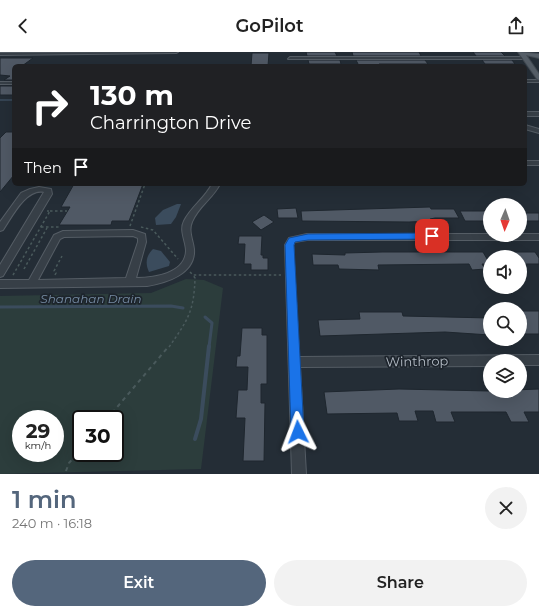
<!DOCTYPE html>
<html lang="en">
<head>
<meta charset="utf-8">
<style>
  :root { --surface:#fff; --page:#f2f2f2; --text:#222; --muted:#767676; --accent:#54667c }
  body { margin:0; font-family:Montserrat,sans-serif; background:var(--page); color:var(--text); height:100vh; display:flex; flex-direction:column; font-size:15px; white-space:nowrap }
  * { box-sizing:border-box; margin:0 }
  p { font-size:13px; color:var(--muted) }
  .icon { flex:none; width:22px; height:22px; fill:none; stroke:currentColor; stroke-width:2; stroke-linecap:round; stroke-linejoin:round }
  .map { position:relative; height:422px; overflow:hidden }
  .drawer { display:flex; flex-direction:column; background:var(--surface); flex:1 }
  .drawer>* { flex:none }
  .hud { position:absolute; left:12px; top:12px; width:515px; height:122px; border-radius:6px; box-shadow:0 4px 16px #0002; background:#202124; color:#fff; overflow:hidden }
  .needle { width:26px; rotate:182deg }
  .tools { position:absolute; left:483px; top:146px; display:grid; gap:8px }
  .tools a { display:grid; place-items:center; width:44px; height:44px; border-radius:50%; background:var(--surface); box-shadow:0 4px 16px #0002; font-size:20px }
  .speed { position:absolute; left:12px; top:358px; display:flex; gap:8px; font-size:20px; font-weight:700; text-align:center }
  .speed>* { display:grid; place-content:center; width:52px; height:52px; border-radius:50%; background:var(--surface); box-shadow:0 4px 16px #0002; line-height:1 }
  .speed small { font-size:10px; font-weight:400 }
  .speed .limit { border:2px solid #111; border-radius:6px; background:#fff; color:#111 }
  .pin { position:absolute; display:grid; place-items:center; width:34px; height:34px; color:#fff; margin:-17px; border-radius:8px; box-shadow:0 2px 6px #0006 }
  .me { position:absolute; width:44px; margin:-22px; rotate:357deg; stroke-linejoin:round; filter:drop-shadow(0 0 3px #0008) }
  .turn { display:flex; align-items:center; gap:14px; height:84px; padding:0 12px; font-size:18px }
  .turn .icon { width:52px; height:52px; stroke-width:2.5 }
  .turn b { display:block; font-size:28px; line-height:34px }
  .then { display:flex; align-items:center; height:38px; padding:0 12px; background:#0003; gap:8px; font-size:15px }
  .round { display:grid; place-items:center; flex:none; width:42px; height:42px; border-radius:21px; background:var(--page) }
  .head { display:flex; align-items:center; justify-content:space-between; height:68px; padding:0 12px }
  h1 { font-size:24px; font-weight:600; line-height:30px; color:var(--accent) }
  .action { display:flex; gap:8px; margin-top:auto; padding:8px 12px }
  .action a { flex:1; height:46px; border-radius:24px; background:var(--accent); color:#fff; font-size:16px; font-weight:600; line-height:46px; text-align:center }
  .action a+a { background:var(--page); color:var(--text) }
  header { display:flex; justify-content:space-between; align-items:center; height:52px; padding:0 12px; background:var(--surface); font-size:18px; font-weight:600 }
  .map>svg:first-child { display:block }
  .green { fill:#2c3d3c; fill-rule:evenodd }
  .water { fill:#3b4c5d }
  .lines { fill:none; stroke-linecap:round; stroke-linejoin:round }
  .stream-far2 { stroke:#3b4c5d; stroke-width:1.5 }
  .stream-far1 { stroke:#3b4c5d; stroke-width:3 }
  .stream { stroke:#3b4c5d; stroke-width:4 }
  .building { fill:#505965; stroke:#1e262e }
  .minor-casing { stroke:#555d65; stroke-width:2 }
  .major-casing { stroke:#404850; stroke-width:2 }
  .path-far1 { stroke:#4a5a5c; stroke-width:1.5; stroke-dasharray:2.5 2.5; stroke-linecap:butt }
  .path { stroke:#4a5a5c; stroke-width:2; stroke-dasharray:4 4; stroke-linecap:butt }
  .minor { fill:#373f47; fill-rule:evenodd }
  .major { fill:#555e67; fill-rule:evenodd }
  .route { fill:#1a73e8; stroke:#114b97 }
  .labels { text-anchor:middle; dominant-baseline:central; stroke-width:3.5; stroke-linejoin:round; paint-order:stroke }
  .water-label { font-size:12px; font-style:italic; fill:#768ca3; stroke:#1d242c }
  .near-street-label { font-size:13px; fill:#b2bac3; stroke:#1d242c }
</style>
</head>
<body>
<header><svg class="icon" aria-label="back" viewBox="0 0 24 24"><path d="M15 5l-7 7 7 7"/></svg>GoPilot<svg class="icon" aria-label="share" viewBox="0 0 24 24"><path d="M12 15V3M7 8l5-5 5 5M5 13v7h14v-7"/></svg></header>
<div class="map">
<svg width="539" height="422" viewBox="0 0 539 422">
  <rect width="100%" height="100%" fill="#242d36"/>
  <!-- green -->
  <path class="green" d="M186,227L204,228L223,236L201,417L0,422V244L151,241ZM21,367H55V401H21ZM81,367H115V401H81Z"/>
  <!-- water -->
  <g class="water">
    <path d="M177,152H181L176,165L171,172L156,173L155,166L163,158Z"/>
    <path d="M153,197L161,199L170,210L169,214L149,220C145,211 146,204 153,197Z"/>
  </g>
  <g class="lines">
    <!-- stream-far2 -->
    <path class="stream-far2" d="M0,48H14"/>
    <!-- stream-far1 -->
    <g class="stream-far1">
      <path d="M0,255L171,254L183,256"/>
      <path d="M205,265L212,271L209,295"/>
    </g>
    <!-- stream -->
    <path class="stream" d="M195,387L201,367L209,294"/>
  </g>
  <!-- building -->
  <g class="building">
    <path d="M306,0H335L337,4H307Z"/>
    <path d="M352,0H419L421,4H353Z"/>
    <path d="M473,0H501L505,4H476Z"/>
    <path d="M252,1H269L268,14H251Z"/>
    <path d="M0,6H33L22,14H14V28H4L10,24L0,23Z"/>
    <path d="M308,8H340L341,12H309Z"/>
    <path d="M356,8H425L428,12H379L380,14H359Z"/>
    <path d="M482,8H512L515,12H485Z"/>
    <rect x="0" y="34" width="14" height="9"/>
    <path d="M6,80H14V123L0,140V86Z"/>
    <path d="M74,132H143L129,169H112L111,173H59L70,155H61Z"/>
    <path d="M520,154L525,161H539V169H520Z"/>
    <path d="M430,155L431,157H454L459,166H435L430,167L431,169L409,170L302,169L301,159Z"/>
    <path d="M296,156L298,166H278L277,157Z"/>
    <path d="M460,159H490V169H465Z"/>
    <path d="M264,163L274,170L261,178L252,170Z"/>
    <path d="M239,184H262L261,203H263V206H268V218H251V212H244L245,192H238Z"/>
    <path d="M382,200H483L490,212H482L485,217L472,218L469,212L378,213L379,218L339,217L338,213H313L312,202L345,203V201Z"/>
    <path d="M514,200H535L539,206V212H522L520,205H517Z"/>
    <rect x="520" y="259" width="19" height="23"/>
    <path d="M359,260H402L403,264L490,266V283L445,280L320,284L318,268L360,267Z"/>
    <path d="M242,276H262V283H267V332H261V351H265L264,409H243L245,366H236L238,338H247L248,315H236L237,304H240Z"/>
    <path d="M399,337L489,339L539,337V360H524L529,370H511L506,360H451L455,370H436L433,359H415L418,369H399L397,361L327,362L324,340Z"/>
  </g>
  <g class="lines">
    <!-- minor casing -->
    <g class="minor-casing">
      <g id="minor">
        <path d="M178,0L176,1L0,3V1Z"/>
        <path d="M290,5H524L526,6L524,7H288Z"/>
        <rect x="525" y="28" width="14" height="2"/>
        <rect x="0" y="30" width="14" height="2"/>
        <rect x="525" y="60" width="14" height="4"/>
        <path d="M525,73L539,77V81L525,77Z"/>
        <rect x="525" y="109" width="14" height="4"/>
        <path d="M212,132H220C213,146 198,155 192,170C188,179 193,188 194,197C196,222 166,231 147,234L0,236V228H29L54,183L63,179L133,178L145,182L146,190L136,226C153,226 185,222 186,199C186,189 179,179 184,169C191,155 205,146 212,132ZM133,184L138,186V190L126,226L38,228L60,187L64,185Z"/>
        <path d="M39,135L51,137L52,142L3,224L0,225V213L44,140C26,136 12,165 3,178L0,179V170L21,141L30,137Z"/>
        <path d="M307,182H539V188H307L295,190L293,193L299,305L539,303V313H520V309H490V314L300,315L306,422H292L285,193L289,186Z"/>
      </g>
    </g>
    <!-- major casing -->
    <g class="major-casing">
      <path id="major" d="M518,0L539,2V6L526,3L539,22V28L537,27Z"/>
    </g>
    <!-- path-far1 -->
    <g class="path-far1">
      <path d="M50,159H67"/>
      <path d="M130,174L145,132"/>
      <path d="M41,175H59"/>
      <path d="M141,175L153,178L178,207"/>
      <path d="M24,217L47,176"/>
      <path d="M190,220L193,223H281"/>
      <path d="M13,223L50,159H47"/>
      <path d="M55,223L56,221L54,219L62,204"/>
      <path d="M169,295C188,268 194,259 195,226L193,223"/>
    </g>
    <!-- path -->
    <g class="path">
      <path d="M107,367L169,294"/>
      <path d="M66,419L69,411L81,397"/>
    </g>
    <!-- minor -->
    <use href="#minor" class="minor"/>
    <!-- major -->
    <use href="#major" class="major"/>
  </g>
  <!-- route -->
  <path class="route" d="M432,181L436,184L432,187L308,188L295,190L294,193L304,380L302,384L298,386L293,384L291,380L285,193L289,186L308,182Z"/>
  <g class="labels">
    <!-- water labels -->
    <g class="water-label">
      <text x="91" y="246">Shanahan Drain</text>
    </g>
    <!-- near-street labels -->
    <g class="near-street-label">
      <text transform="translate(417 309) rotate(-1)">Winthrop</text>
    </g>
  </g>
</svg>
<div class="tools">
<a><svg class="needle" viewBox="-14 -14 28 28"><path d="M0-13l5 13h-10z" fill="#e53935"/><path d="M0 13l5-13h-10z" fill="#767676"/></svg></a>
<a><svg class="icon" aria-label="sound" viewBox="0 0 24 24"><path d="M4 9h4l5-4v14l-5-4H4zM17 9q2 3 0 6"/></svg></a>
<a><svg class="icon" aria-label="search" viewBox="0 0 24 24"><circle cx="10" cy="10" r="6"/><path d="M15 15l6 6"/></svg></a>
<a><svg class="icon" aria-label="layers" viewBox="0 0 24 24"><path d="M12 4l9 5-9 5-9-5zM3 14l9 5 9-5"/></svg></a>
</div>
<div class="speed"><div>29<small>km/h</small></div><div class="limit">30</div></div>
<div class="pin" style="left:432px;top:184px;background:#d93025"><svg class="icon" aria-label="arrive" viewBox="0 0 24 24"><path d="M6 21V4h12l-3 4 3 4H6"/></svg></div>
<svg class="me" style="left:298px;top:380px" viewBox="-20 -20 40 40"><path d="M0-17L14 15 0 8-14 15z" fill="#1a73e8" stroke="#fff" stroke-width="4"/></svg>
<div class="hud">
<div class="turn"><svg class="icon" aria-label="right" viewBox="0 0 24 24"><path d="M7 20v-9h11M14 6l5 5-5 5"/></svg><div><b>130 m</b>Charrington Drive</div></div>
<div class="then">Then<svg class="icon" aria-label="arrive" viewBox="0 0 24 24"><path d="M6 21V4h12l-3 4 3 4H6"/></svg></div>
</div>
</div>
<section class="drawer">
<div class="head"><div><h1>1 min</h1><p>240 m · 16:18</p></div><a class="round"><svg class="icon" aria-label="close" viewBox="0 0 24 24"><path d="M6 6l12 12M18 6L6 18"/></svg></a></div>
<div class="action"><a>Exit</a><a>Share</a></div>
</section>
</body>
</html>
